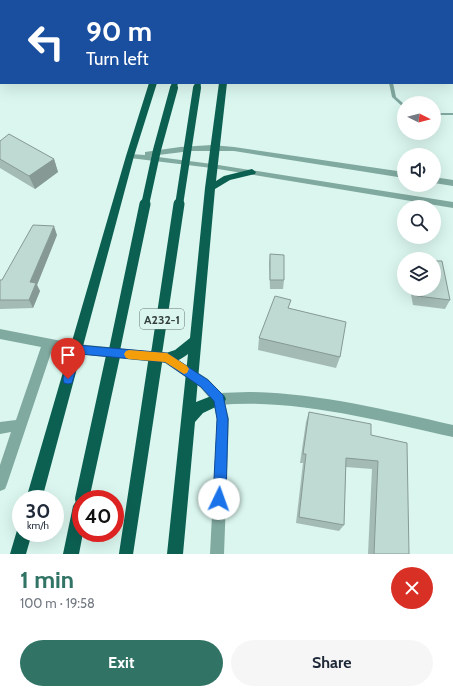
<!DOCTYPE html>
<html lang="en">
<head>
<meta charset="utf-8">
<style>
  :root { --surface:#fff; --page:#f6f6f7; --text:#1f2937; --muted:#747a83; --accent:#317466 }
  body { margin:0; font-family:Cabin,sans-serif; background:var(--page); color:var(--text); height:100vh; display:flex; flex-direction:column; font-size:15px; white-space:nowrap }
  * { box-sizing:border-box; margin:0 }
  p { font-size:13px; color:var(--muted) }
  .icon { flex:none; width:22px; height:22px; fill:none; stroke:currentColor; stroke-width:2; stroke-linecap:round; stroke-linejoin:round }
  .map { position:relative; height:554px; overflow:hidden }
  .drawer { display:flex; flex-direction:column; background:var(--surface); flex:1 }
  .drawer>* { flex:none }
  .hud { position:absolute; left:0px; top:0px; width:453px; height:84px; box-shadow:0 4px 16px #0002; background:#1a4fa0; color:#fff; overflow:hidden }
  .needle { width:26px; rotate:96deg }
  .fabs { position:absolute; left:397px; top:96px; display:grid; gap:8px }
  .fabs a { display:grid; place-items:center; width:44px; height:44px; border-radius:50%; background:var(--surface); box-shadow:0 4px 16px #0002; font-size:20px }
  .speed { position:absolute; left:12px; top:490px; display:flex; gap:8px; font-size:20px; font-weight:700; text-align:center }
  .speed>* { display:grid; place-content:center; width:52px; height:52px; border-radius:50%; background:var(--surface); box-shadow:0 4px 16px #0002; line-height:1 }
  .speed small { font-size:10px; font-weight:400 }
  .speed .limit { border:6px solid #d22; background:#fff; color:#111 }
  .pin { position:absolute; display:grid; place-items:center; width:34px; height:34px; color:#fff; margin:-41px -17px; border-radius:50% 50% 50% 0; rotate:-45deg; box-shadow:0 0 4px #0007 }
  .pin .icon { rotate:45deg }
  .me { position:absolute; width:44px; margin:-22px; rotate:3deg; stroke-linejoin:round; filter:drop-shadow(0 0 3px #0008) }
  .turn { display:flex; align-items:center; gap:14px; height:84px; padding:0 20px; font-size:18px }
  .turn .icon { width:52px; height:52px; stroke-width:2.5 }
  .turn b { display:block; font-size:28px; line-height:34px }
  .round { display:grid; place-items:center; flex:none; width:42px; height:42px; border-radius:21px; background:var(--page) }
  .overview { display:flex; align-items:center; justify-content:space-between; height:68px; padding:0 20px }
  h1 { font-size:24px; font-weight:700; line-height:30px; color:var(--accent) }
  .cta { display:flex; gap:8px; margin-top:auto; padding:8px 20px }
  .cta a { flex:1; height:46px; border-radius:24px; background:var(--accent); color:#fff; font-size:16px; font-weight:700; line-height:46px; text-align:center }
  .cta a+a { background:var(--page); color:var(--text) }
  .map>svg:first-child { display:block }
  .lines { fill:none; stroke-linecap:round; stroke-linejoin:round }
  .service { fill:#80a99f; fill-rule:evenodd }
  .minor { fill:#80a99f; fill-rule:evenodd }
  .tertiary { fill:#80a99f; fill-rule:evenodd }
  .trunk { fill:#0c6052; fill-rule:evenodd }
  .trunk-bridge-far3 { stroke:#0c6052; stroke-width:6 }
  .trunk-bridge-far2 { stroke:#0c6052; stroke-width:8 }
  .trunk-bridge-far1 { stroke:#0c6052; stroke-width:11 }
  .trunk-bridge { stroke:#0c6052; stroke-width:14 }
  .wall { fill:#a4bbb5 }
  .shaded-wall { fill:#869994 }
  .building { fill:#bfdad3; stroke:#869994 }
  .route { fill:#1a73e8; stroke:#114b97 }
  .slow { fill:#f59e0b }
  .labels { text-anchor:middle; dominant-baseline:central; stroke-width:3; stroke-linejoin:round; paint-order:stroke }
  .shield { fill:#daf6ee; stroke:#657571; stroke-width:1 }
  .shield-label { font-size:12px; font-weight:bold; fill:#333e3b }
</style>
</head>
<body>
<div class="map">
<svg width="453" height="554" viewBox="0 0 453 554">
  <rect width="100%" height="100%" fill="#daf6ee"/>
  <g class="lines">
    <!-- service -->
    <g class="service">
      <rect x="452" y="39" width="1" height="2"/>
      <path d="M389,83H393L396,97L404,104V108L392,97Z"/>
      <rect x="434" y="113" width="19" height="2"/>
    </g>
    <!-- minor -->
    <g class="minor">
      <rect x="0" y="14" width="1" height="4"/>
      <path d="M212,145L234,147L404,172V178L234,151H191L150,156L212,164L453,202V208L212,168L130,158L126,156L130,154L145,155V152L180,147Z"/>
      <path d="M434,177L453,180V186L434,183Z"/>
      <path d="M48,339L52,341L54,344L7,484L5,489L0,491V465L11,432L0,434V422L16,420L42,344L44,341Z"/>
      <path d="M249,392C317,393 386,410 453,425V437C380,421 294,398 219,405L215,403L213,399L215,395L219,393Z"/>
    </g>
    <!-- tertiary -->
    <path class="tertiary" d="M0,329L77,344L167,353L208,379L223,395L229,419L224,554H210L217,419L213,402L200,387L165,363L77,354L0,339Z"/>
    <!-- trunk -->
    <g class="trunk">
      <rect x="168" y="0" width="6" height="1"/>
      <rect x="186" y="0" width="6" height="1"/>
      <rect x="205" y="0" width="6" height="1"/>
      <rect x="223" y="0" width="6" height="1"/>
      <path d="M149,83H157L134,156L42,499H26L126,156Z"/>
      <path d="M219,83H227L216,181L224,176L252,169L256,172L255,174L230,180L215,189L196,402L219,393L224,395L226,399L224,403L203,413L195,422L183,554H167L188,354C182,359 171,365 163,362L161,358L163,354L175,350L190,338L205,188Z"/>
      <path d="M81,498L83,499H81V533H83L79,554H63L73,506L76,501Z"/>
      <path d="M21,526V533H32L26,554H10L18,527Z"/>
    </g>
    <!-- trunk-bridge-far3 -->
    <g class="trunk-bridge-far3">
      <path d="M173,89L175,83"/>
      <path d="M197,89L198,83"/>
    </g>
    <!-- trunk-bridge-far2 -->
    <g class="trunk-bridge-far2">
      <path d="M145,205L157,150L174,88"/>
      <path d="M179,205L197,88"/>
    </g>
    <!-- trunk-bridge-far1 -->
    <g class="trunk-bridge-far1">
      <path d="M113,357L145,204"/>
      <path d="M156,357L179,204"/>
    </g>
    <!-- trunk-bridge -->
    <g class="trunk-bridge">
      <path d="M82,499L113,356"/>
      <path d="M126,554L156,356"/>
    </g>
  </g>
  <!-- wall -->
  <g class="wall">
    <path d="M0,141L54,159L58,172L35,189L0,168Z"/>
    <path d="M57,235L37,285L40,291L33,308L0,309V280H2Z"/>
    <path d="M270,254L284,280L283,289H270L269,263Z"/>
    <path d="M410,289H434L450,300L445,309L413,305Z"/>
    <path d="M290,308L340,357L336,368L258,350L259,338Z"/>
    <path d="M309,412L371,435L409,554H368L372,469L346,467L344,525L339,531L296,523L303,463H300L306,422Z"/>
  </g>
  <!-- shaded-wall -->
  <g class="shaded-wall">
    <path d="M54,159L58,172L35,189L29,176Z"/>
    <path d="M54,226L57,235L37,285L40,291L33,308L29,300L30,282Z"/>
  </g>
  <!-- building -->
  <g class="building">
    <path d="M9,134L54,159L29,176L0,159V141Z"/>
    <path d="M33,225L54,226L30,282L36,283L29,300H0V280H2Z"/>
    <path d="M270,254L284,255V280H270Z"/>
    <path d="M434,261H442L450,300L417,296L416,289H434Z"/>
    <path d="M275,296L291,300L288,308L346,322L340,357L259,338Z"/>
    <path d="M309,412L371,424V435L407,443L409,554H374L378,461L346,458L344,525L299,517L306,454H303Z"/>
  </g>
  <!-- route -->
  <path class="route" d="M77,345L167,353L208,380L223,395L228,419L226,499L224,503L219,505L215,503L213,499L217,419L214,401L201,387L165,362L80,354L72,383L68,384L64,383L63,379L71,349L73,346Z"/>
  <!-- slow -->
  <path class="slow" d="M129,350L167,353L187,366L189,369L187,373L184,374L165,362L129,359L126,358L124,354L126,351Z"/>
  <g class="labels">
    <!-- shield labels -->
    <rect class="shield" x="140" y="309" width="44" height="20" rx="3"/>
    <g class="shield-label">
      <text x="162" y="319">A232-1</text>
    </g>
  </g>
</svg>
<div class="fabs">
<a><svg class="needle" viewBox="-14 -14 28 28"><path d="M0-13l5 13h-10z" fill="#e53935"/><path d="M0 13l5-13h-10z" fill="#747a83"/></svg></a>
<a><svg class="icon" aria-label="sound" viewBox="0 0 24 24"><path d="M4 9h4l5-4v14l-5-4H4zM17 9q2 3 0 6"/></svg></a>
<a><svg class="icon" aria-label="search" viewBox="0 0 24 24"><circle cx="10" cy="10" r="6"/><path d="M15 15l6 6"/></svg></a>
<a><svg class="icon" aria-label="layers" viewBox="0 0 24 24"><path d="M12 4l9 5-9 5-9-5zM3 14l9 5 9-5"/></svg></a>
</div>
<div class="speed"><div>30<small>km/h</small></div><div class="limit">40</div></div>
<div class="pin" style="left:68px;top:379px;background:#d93025"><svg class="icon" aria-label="arrive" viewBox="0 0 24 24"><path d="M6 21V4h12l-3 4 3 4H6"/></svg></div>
<svg class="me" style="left:219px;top:499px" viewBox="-20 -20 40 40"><circle r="19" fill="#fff"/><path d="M0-13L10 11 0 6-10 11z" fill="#1a73e8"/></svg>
<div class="hud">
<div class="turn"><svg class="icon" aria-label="left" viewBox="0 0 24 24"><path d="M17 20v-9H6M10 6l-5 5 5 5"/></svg><div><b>90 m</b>Turn left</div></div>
</div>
</div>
<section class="drawer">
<div class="overview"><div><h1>1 min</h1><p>100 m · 19:58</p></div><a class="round" style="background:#d93025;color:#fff"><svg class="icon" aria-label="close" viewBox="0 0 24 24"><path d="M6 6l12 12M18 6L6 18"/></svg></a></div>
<div class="cta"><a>Exit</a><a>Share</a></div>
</section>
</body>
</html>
